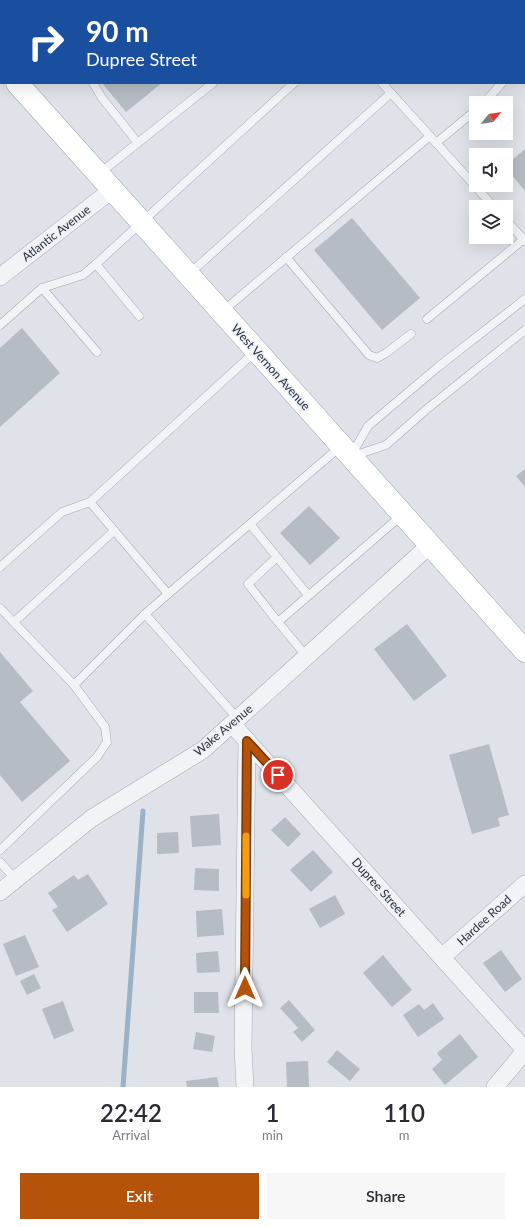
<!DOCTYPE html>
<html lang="en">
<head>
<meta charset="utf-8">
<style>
  :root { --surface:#fff; --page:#f7f7f7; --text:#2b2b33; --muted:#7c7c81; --accent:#b45309 }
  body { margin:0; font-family:Lato,sans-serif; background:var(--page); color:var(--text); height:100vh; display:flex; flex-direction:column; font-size:15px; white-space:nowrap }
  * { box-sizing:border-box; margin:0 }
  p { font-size:13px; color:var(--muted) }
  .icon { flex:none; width:22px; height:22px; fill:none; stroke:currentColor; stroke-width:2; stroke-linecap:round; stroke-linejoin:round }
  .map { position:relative; height:1087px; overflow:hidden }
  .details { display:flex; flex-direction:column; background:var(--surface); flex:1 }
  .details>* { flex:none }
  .hud { position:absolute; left:0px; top:0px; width:525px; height:84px; box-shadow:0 4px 16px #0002; background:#1a4fa0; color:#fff; overflow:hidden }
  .needle { width:26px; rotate:60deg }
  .controls { position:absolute; left:469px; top:96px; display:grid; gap:8px }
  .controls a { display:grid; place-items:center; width:44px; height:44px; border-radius:0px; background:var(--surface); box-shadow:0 4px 16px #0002; font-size:20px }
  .pin { position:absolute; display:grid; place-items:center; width:34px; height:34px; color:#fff; margin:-17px; border:2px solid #fff; border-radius:50%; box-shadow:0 1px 4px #0007 }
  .me { position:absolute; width:44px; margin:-22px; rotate:0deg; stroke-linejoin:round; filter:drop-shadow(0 0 3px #0008) }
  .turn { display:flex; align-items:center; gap:14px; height:84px; padding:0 20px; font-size:18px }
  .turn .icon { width:52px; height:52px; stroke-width:2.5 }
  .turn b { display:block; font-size:28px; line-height:34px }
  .eta { display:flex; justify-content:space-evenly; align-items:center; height:68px; text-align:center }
  .eta b { font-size:24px; font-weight:600; line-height:28px }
  .action { display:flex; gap:8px; margin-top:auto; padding:8px 20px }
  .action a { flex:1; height:46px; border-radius:0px; background:var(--accent); color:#fff; font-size:16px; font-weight:600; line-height:46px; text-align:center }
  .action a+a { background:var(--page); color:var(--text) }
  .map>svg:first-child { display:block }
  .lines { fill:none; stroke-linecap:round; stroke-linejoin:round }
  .stream { stroke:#9ab1c7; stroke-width:5 }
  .building { fill:#b6bcc4 }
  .lane-casing { stroke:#a4a9b2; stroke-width:9 }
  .street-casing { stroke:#a4a9b2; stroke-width:18 }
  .primary-casing { stroke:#9ea7b3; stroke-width:23 }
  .lane { stroke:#f1f3f6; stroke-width:8 }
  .street { stroke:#f1f3f6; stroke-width:17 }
  .primary { stroke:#fff; stroke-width:22 }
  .route-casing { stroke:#753606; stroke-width:10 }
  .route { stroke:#b45309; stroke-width:7 }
  .slow { stroke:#f59e0b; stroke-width:7 }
  .labels { text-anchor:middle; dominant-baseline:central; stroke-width:3; stroke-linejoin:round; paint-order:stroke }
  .street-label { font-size:12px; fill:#28313e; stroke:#eef1f5 }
</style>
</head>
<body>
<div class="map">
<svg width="525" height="1087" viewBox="0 0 525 1087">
  <rect width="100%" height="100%" fill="#dfe2e8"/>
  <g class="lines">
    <!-- stream -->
    <path class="stream" d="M123,1087L143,811"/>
  </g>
  <!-- building -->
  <g class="building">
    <path d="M102,83H162L126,112Z"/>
    <path d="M525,149V191L506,168V165Z"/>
    <path d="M352,218L420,298L382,330L314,250Z"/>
    <path d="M22,328L60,373L0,427V348Z"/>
    <path d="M525,469V487L516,476Z"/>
    <path d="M309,506L340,538L310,565L280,533Z"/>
    <path d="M407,624L447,676L414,701L374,649Z"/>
    <path d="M0,652L33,691L20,702L70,761L22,802L0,775Z"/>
    <path d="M489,744L509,815L498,818L500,826L472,834L449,755Z"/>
    <path d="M219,814L221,845L192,847L190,816Z"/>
    <path d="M285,817L301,834L288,847L271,830Z"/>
    <path d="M178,832L179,853L157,854V833Z"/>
    <path d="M313,850L333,872L311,892L290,870Z"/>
    <path d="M195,868L219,869V891L194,890Z"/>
    <path d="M88,874L108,904L67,932L52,910L58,907L48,893L74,875L78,880Z"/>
    <path d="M335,895L345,914L320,928L309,909Z"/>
    <path d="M222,909L224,935L197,937L196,911Z"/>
    <path d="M25,935L39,967L16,976L3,944Z"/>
    <path d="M501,950L522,979L505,992L483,963Z"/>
    <path d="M218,951L220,972L197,973L196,953Z"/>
    <path d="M383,955L412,990L392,1007L363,973Z"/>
    <path d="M34,974L41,988L27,995L20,981Z"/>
    <path d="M194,992H218L219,1013H194Z"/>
    <path d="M289,1000L315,1030L302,1042L293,1032L298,1028L280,1008Z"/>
    <path d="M63,1001L74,1031L54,1039L42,1009Z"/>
    <path d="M433,1003L444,1019L418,1037L403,1015L419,1004L424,1010Z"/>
    <path d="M196,1032L215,1036L212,1052L193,1049Z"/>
    <path d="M460,1034L478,1057L445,1085L432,1069L442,1060L437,1053Z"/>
    <path d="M337,1050L360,1069L350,1081L327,1062Z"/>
    <path d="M308,1061L309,1087H287L286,1062Z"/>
    <path d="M217,1077L219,1087H187L186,1081Z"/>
  </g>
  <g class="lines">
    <!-- lane casing -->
    <g class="lane-casing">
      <g id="lane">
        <path d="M306,0L307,1"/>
        <path d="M94,1L95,0"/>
        <path d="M524,17L525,10"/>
        <path d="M93,83L102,98L138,143"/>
        <path d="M382,83L494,207"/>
        <path d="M484,103L502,83"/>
        <path d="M436,143L476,110"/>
        <path d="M100,173L213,83"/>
        <path d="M506,220L525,241"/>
        <path d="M286,257L369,355L377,358L386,353L411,334"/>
        <path d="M96,264L139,316"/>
        <path d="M189,274L391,93"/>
        <path d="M42,288L97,352"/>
        <path d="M223,311L430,136"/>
        <path d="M427,319L524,239"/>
        <path d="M0,325L42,288L83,275L96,264L294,83"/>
        <path d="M256,351L90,502L168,594L341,446"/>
        <path d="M352,454L368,426L438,367L525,299"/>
        <path d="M353,456L386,445L427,409L525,330"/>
        <path d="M250,524L277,557L248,584L278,622"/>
        <path d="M277,557L308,595"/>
        <path d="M0,567L62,512L90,502"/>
        <path d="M168,594L145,614L238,719"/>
        <path d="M0,608L74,685L145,614"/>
        <path d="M14,622L114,531"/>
        <path d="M307,657L278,622L402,515"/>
        <path d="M0,850L97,757L107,742L105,727L74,685"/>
        <path d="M0,862L15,879"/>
      </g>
    </g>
    <!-- street casing -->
    <g class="street-casing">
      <g id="street">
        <path d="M0,277L113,189"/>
        <path d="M232,724L525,1050"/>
        <path d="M0,892L92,818L203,750L430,545"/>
        <path d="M442,957L525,884"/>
        <path d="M245,1087L243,1048L247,741"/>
        <path d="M495,1087L525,1051"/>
      </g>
    </g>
    <!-- primary casing -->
    <g class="primary-casing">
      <g id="primary">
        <path d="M0,64L1,65"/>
        <path d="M17,83L525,651"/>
      </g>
    </g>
    <!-- lane -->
    <use href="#lane" class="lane"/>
    <!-- street -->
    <use href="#street" class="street"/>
    <!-- primary -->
    <use href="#primary" class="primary"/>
  </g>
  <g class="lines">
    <!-- route casing -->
    <g class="route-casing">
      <path id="route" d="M245,988L247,741L278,775"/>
    </g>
    <!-- route -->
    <use href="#route" class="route"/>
    <!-- slow -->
    <path class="slow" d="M246,895V836"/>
  </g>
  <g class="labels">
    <!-- street labels -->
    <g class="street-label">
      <text transform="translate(56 233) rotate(-38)">Atlantic Avenue</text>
      <text transform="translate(271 367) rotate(48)">West Vernon Avenue</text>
      <text transform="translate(223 730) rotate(-40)">Wake Avenue</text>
      <text transform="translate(379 887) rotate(48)">Dupree Street</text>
      <text transform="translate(484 920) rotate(-42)">Hardee Road</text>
    </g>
  </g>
</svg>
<div class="controls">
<a><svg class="needle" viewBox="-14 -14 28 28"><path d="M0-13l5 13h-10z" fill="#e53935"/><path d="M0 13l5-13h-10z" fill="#7c7c81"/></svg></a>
<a><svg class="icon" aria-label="sound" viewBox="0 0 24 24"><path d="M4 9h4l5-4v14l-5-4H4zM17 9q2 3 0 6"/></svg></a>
<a><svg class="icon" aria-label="layers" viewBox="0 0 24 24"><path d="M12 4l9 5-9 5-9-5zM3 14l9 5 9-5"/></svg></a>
</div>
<div class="pin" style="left:278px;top:775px;background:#d93025"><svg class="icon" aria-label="arrive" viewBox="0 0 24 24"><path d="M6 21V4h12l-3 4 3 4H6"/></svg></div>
<svg class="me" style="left:245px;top:988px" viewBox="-20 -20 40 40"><path d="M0-17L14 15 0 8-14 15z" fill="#b45309" stroke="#fff" stroke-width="4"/></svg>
<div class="hud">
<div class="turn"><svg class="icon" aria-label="right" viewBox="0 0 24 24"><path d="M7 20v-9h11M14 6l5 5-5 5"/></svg><div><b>90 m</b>Dupree Street</div></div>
</div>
</div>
<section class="details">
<div class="eta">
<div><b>22:42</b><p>Arrival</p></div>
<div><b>1</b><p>min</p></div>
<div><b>110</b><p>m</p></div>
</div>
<div class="action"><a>Exit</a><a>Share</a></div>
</section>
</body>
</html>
